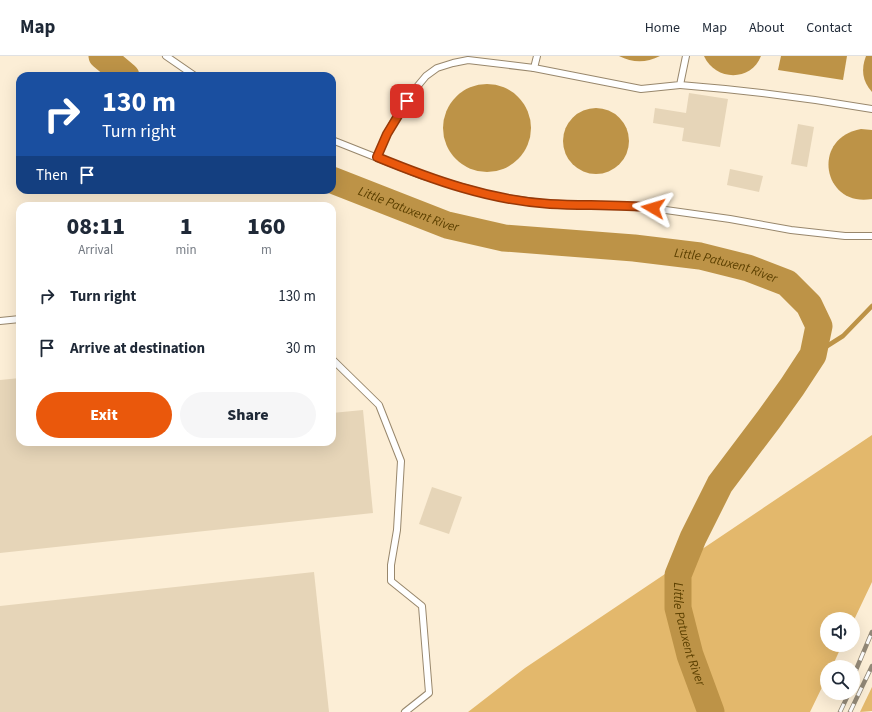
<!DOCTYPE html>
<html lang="en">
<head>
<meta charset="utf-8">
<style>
  :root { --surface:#fff; --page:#f6f6f7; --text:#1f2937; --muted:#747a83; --line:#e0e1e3; --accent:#ea580c }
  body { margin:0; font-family:"Source Sans 3",sans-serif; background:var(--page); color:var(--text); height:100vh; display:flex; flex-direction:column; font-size:15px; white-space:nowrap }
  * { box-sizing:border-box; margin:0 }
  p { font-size:13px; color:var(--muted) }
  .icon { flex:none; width:22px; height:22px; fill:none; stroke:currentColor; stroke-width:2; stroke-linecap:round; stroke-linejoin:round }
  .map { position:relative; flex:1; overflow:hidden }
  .panel { position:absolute; left:16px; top:146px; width:320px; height:244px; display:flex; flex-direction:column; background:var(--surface); border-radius:12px; box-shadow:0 4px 16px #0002 }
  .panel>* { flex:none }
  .guide { position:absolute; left:16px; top:16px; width:320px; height:122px; border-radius:12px; box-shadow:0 4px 16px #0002; background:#1a4fa0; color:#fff; overflow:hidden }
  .tools { position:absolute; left:820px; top:556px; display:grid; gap:8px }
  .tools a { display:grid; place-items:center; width:40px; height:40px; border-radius:50%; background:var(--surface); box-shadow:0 4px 16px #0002; font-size:20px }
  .pin { position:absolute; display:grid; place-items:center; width:34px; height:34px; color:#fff; margin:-17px; border-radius:8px; box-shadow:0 2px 6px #0006 }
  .me { position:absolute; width:44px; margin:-22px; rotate:277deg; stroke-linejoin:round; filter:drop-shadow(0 0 3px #0008) }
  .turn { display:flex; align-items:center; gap:14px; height:84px; padding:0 20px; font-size:18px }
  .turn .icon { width:52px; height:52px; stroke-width:2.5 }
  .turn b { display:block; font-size:28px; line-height:34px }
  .then { display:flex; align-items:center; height:38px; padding:0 20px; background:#0003; gap:8px; font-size:15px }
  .eta { display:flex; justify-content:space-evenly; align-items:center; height:68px; text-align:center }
  .eta b { font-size:24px; font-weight:800; line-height:28px }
  .action { display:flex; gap:8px; margin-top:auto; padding:8px 20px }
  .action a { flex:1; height:46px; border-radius:24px; background:var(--accent); color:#fff; font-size:16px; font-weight:800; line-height:46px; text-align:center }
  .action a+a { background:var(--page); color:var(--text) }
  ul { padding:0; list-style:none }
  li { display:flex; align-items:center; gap:12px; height:52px; padding:0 20px }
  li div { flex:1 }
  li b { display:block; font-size:15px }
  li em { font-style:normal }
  header { display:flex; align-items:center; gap:24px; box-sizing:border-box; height:56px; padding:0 20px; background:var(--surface); border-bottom:1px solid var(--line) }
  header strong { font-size:19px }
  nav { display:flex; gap:22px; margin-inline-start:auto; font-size:14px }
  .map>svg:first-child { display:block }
  .green { fill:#e3b86c }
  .water { fill:#bd9347 }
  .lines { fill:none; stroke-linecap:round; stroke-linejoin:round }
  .stream { stroke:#bd9347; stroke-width:4.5 }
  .river { stroke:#bd9347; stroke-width:27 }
  .building { fill:#e6d5b8 }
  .lane-casing { stroke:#98876c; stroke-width:8 }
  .lane { stroke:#fff; stroke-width:6 }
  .rail-casing { stroke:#928877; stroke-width:4.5 }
  .rail { stroke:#fdfdfd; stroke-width:3; stroke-dasharray:9; stroke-linecap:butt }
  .route-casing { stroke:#983908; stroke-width:10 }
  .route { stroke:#ea580c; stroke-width:7 }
  .labels { text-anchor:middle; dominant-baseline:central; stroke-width:3; stroke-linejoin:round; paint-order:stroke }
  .water-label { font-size:13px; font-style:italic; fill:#5c4000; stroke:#fdfdfd }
</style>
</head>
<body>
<header>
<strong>Map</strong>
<nav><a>Home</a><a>Map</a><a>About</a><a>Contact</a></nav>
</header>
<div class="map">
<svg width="872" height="656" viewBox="0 0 872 656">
  <rect width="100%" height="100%" fill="#fceed6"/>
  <!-- green -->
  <g class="green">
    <path d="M872,379V526L853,566V563H827V589H842L832,611H827V621L810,656H468L525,612Z"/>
    <path d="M872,631V655L860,656Z"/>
  </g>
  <!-- water -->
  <g class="water">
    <path d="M619,0H660C646,7 633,7 619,0Z"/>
    <path d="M704,0H761C751,26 715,25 704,0Z"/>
    <path d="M781,0H847L843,24L778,14Z"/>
    <path d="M866,0H872V36C862,25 861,13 866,0Z"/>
    <circle cx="487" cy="72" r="44"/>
    <circle cx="596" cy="85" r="33"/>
    <path d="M861,73L872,74V143C823,152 810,82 861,73Z"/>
  </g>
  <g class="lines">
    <!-- stream -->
    <path class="stream" d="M813,299L843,280L872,250"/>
    <!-- river -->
    <g class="river">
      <path d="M102,0L126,20"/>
      <path id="s1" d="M332,124L447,169L504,182L634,192L700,200L748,212L787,227L809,249L819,270L813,299L792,331L769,363L720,428L693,482L678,519V552L690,599L711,656"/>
    </g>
  </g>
  <!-- building -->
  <g class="building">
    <path d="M689,37L728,43L720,91L682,85L684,72L653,67L655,52L686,57Z"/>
    <path d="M798,68L814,71L807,111L791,108Z"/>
    <path d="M730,113L763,120L759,136L727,129Z"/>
    <path d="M20,322V386H332V357L363,354L373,457L0,497V324Z"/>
    <path d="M432,431L462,441L449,478L419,468Z"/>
    <path d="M314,516L329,656H0V550Z"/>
  </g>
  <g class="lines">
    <!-- lane casing -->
    <g class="lane-casing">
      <g id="lane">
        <path d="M166,0L195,20"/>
        <path d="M534,12L537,0"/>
        <path d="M680,29C744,34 808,42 872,53"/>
        <path d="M332,84L423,120L498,141L549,148L637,150L730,163L791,174L845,180H872"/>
        <path d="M377,101L387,78L398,58L416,32L426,20L437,12L453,7L468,4L534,12L641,33L680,29L686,0"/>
        <path d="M0,265L20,263"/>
        <path d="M332,303L379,349L401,405L397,474L391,509V525L422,550L429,637L405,656"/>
      </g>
    </g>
    <!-- lane -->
    <use href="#lane" class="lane"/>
    <!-- rail casing -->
    <g class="rail-casing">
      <g id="rail">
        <path d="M853,621L872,576"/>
        <path d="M840,656L849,637"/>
        <path d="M850,656L872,610"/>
      </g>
    </g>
    <!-- rail -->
    <use href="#rail" class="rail"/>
  </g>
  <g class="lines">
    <!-- route casing -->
    <g class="route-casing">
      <path id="route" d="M407,45L387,78L377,101C433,124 489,144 550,148C584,150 618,148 653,152"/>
    </g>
    <!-- route -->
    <use href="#route" class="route"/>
  </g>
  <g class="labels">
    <!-- water labels -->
    <g class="water-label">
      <text stroke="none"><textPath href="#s1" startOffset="82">Little Patuxent River</textPath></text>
      <text stroke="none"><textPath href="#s1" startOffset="406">Little Patuxent River</textPath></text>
      <text stroke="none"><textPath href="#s1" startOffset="874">Little Patuxent River</textPath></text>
    </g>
  </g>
</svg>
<div class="tools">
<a><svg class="icon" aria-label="sound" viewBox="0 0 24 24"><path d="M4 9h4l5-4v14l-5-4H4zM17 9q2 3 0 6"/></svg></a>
<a><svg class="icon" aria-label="search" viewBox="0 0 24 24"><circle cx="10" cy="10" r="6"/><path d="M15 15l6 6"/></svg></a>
</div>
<div class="pin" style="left:407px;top:45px;background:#d93025"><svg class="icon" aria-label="arrive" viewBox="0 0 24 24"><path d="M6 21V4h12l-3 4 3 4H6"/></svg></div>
<svg class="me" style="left:653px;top:152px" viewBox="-20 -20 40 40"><path d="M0-17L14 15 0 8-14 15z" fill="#ea580c" stroke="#fff" stroke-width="4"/></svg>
<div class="guide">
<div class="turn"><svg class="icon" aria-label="right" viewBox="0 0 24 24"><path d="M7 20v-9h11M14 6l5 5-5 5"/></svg><div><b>130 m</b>Turn right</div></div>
<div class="then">Then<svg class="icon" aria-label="arrive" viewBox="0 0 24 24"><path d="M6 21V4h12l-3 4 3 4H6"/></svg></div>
</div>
<section class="panel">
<div class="eta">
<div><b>08:11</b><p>Arrival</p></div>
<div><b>1</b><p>min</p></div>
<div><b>160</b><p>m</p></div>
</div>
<ul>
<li><svg class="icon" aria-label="right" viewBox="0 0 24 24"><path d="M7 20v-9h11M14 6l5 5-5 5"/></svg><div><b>Turn right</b></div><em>130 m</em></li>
<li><svg class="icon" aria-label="arrive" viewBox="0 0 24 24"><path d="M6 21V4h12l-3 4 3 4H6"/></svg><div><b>Arrive at destination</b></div><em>30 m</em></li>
</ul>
<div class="action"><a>Exit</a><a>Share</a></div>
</section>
</div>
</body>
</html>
